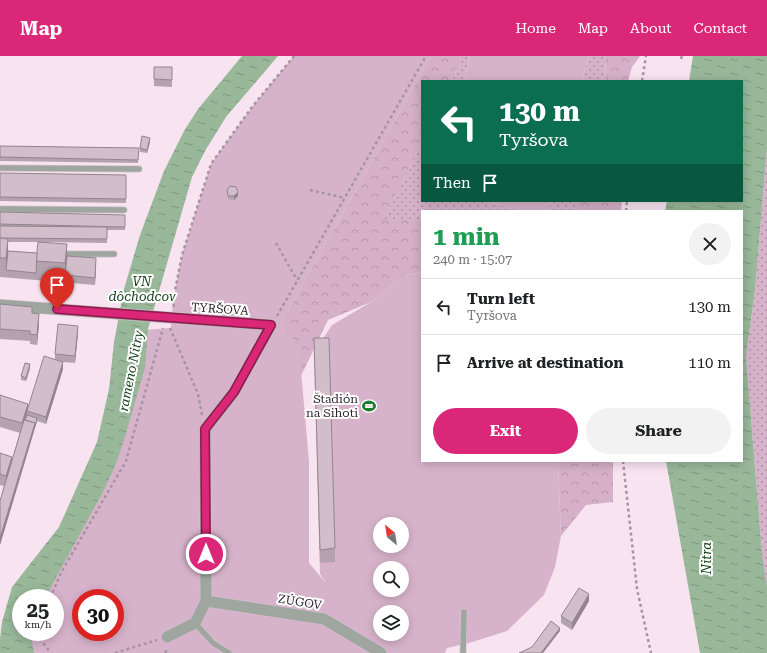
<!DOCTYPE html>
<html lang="en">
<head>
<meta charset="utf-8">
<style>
  :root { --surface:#fff; --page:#f2f2f2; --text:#202124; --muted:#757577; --line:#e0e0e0; --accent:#db2777 }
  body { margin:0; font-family:"Roboto Serif",serif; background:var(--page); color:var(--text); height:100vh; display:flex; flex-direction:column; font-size:15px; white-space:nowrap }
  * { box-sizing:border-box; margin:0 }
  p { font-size:13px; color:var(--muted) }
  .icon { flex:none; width:22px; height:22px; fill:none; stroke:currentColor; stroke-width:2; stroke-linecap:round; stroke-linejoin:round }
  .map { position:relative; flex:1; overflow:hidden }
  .drawer { position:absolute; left:421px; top:154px; width:322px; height:252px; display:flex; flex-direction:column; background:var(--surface); border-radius:0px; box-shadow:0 2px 10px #0003 }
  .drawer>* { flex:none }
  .banner { position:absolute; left:421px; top:24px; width:322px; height:122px; border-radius:0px; box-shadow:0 2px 10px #0003; background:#0b6e4f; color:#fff; overflow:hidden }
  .needle { width:26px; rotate:330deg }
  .fabs { position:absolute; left:373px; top:461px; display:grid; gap:8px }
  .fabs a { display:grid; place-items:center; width:36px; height:36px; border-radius:50%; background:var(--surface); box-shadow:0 2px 10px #0003; font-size:20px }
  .speed { position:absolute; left:12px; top:533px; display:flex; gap:8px; font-size:20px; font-weight:700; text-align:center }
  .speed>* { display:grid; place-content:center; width:52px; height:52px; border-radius:50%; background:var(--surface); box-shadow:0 2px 10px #0003; line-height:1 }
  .speed small { font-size:10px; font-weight:400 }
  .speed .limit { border:6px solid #d22; background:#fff; color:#111 }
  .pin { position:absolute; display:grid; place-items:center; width:34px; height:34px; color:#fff; margin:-41px -17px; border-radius:50% 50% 50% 0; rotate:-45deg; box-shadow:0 0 4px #0007 }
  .pin .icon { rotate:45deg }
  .me { position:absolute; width:44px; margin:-22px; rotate:0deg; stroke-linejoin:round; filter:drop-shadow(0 0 3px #0008) }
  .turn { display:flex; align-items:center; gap:14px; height:84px; padding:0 12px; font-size:18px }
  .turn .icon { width:52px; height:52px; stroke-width:2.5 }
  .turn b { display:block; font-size:28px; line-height:34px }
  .then { display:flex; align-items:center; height:38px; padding:0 12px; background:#0003; gap:8px; font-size:15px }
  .round { display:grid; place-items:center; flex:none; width:42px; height:42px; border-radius:21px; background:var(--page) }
  .headline { display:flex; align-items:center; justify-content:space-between; height:68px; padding:0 12px }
  h1 { font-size:24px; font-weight:700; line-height:30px; color:#1e9e55 }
  .action { display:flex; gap:8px; margin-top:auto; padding:8px 12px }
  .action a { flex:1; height:46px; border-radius:24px; background:var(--accent); color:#fff; font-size:16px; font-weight:700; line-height:46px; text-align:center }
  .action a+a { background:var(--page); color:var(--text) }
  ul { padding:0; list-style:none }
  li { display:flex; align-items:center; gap:12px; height:56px; padding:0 12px; border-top:1px solid var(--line) }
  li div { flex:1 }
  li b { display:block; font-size:15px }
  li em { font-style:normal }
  header { display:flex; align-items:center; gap:24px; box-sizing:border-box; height:56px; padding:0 20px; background:var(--accent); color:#fff }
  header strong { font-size:19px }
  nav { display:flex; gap:22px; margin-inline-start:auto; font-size:14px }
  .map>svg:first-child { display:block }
  .grass { fill:url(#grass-dots) }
  .forest { fill:url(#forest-crowns) }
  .park { fill:#d7b3cb; fill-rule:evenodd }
  .water { fill:url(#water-ripples) }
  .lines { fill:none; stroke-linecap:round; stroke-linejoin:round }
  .service-casing { stroke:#d3c2cd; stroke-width:7 }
  .minor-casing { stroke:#d3c2cd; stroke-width:12 }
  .path { stroke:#a4959f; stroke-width:2.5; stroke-dasharray:3 3; stroke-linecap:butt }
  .service { stroke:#9fa69f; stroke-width:5.5 }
  .minor { stroke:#9fa69f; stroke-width:11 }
  .wall { fill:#b4a3ae; fill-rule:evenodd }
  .shaded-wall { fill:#92858d }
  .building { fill:#d1beca; stroke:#92858d }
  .route-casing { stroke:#8e194d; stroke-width:10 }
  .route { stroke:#db2777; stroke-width:7 }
  .labels { text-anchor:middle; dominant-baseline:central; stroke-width:4; stroke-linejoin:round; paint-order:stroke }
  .street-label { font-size:12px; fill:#2d252a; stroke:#fff }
  .poi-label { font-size:12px; fill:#2d252a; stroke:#fff; text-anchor:end }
  .water-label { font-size:13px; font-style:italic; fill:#12411a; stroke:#fff }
</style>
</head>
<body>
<header>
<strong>Map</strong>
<nav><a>Home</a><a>Map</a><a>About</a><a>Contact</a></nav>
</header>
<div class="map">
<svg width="767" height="597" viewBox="0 0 767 597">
  <defs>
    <pattern id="grass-dots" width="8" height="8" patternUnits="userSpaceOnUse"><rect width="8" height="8" fill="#d7b3cb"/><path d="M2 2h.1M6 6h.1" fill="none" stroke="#af91a5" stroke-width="1.8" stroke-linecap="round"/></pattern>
    <pattern id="forest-crowns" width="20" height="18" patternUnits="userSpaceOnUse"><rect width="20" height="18" fill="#d5b0c8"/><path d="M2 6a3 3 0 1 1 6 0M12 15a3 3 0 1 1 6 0" fill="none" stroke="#b797ac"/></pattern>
    <pattern id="water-ripples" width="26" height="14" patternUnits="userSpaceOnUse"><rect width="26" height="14" fill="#99b89a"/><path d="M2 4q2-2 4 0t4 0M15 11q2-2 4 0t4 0" fill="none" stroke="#7d957e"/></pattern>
  </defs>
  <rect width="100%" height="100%" fill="#f8e4f1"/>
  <!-- grass -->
  <g class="grass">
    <path d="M459,0H470L464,25H451L461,6Z"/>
    <path d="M589,0H606L605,25H582Z"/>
    <path d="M422,85V145H484L522,155H422V164H383Z"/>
    <path d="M767,92V530L762,497L746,300L755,235Z"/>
    <path d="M551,145H578L576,155H548Z"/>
  </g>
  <!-- forest -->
  <g class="forest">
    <path d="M431,0H459L461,6L451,25H422V85L384,163L422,164V216L405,219L371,246L328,264L300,322L282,266Z"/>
    <path d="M606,0H640L632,11L628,25H605Z"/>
    <path d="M578,145H622L621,155H576Z"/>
    <path d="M558,405H613V446L586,449L561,480Z"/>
  </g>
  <!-- park -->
  <g class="park">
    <path d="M294,0H431L282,266L299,292L309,405V507L326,527L320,518L314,296L332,269L371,246L405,219L422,216V405H558L561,480L555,511L544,539L507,575L469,587L447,592L445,597H25L27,576H55V542H42L103,400L129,275L171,272L173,245L182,199L211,108L252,51ZM380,468H402V490H380ZM380,512H402V534H380ZM81,542H115V576H81ZM380,556H402V578H380Z"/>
    <path d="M470,0H589L582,25H464Z"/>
    <path d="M484,145H551L548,155H522Z"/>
  </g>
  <!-- water -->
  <g class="water">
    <path d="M242,0H278L226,61L205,95L192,121L148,273L145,312L124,384L116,408L104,434L45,542H21V576H32L31,580L34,597H0V583L2,566L12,531L59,471L97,386L109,333L114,286L124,233L140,179L164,115L184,75L198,53Z"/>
    <path d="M693,0H767V92L755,235L746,300L762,497L767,530V597H700L666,405H742V155H665L667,145H742V25H689Z"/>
  </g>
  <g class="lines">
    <!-- service casing -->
    <g class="service-casing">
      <g id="service">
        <path d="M0,112L139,113"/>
        <path d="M0,153L124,154"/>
        <path d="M60,198H114"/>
        <path d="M195,567L213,587L229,597"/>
        <path d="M463,597L464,556"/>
      </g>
    </g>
    <!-- minor casing -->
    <g class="minor-casing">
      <g id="minor">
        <path d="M0,249L271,269L234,336L205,373L206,545L195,567L167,581"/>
        <path d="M206,545L324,563L381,597"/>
      </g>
    </g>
    <!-- path -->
    <g class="path">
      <path d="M681,3L682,0"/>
      <path d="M642,25L646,0"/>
      <path d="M310,134L345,142"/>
      <path d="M626,155L627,145"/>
      <path d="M276,187L297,224"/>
      <path d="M174,251L173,245L182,199L211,108L252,51L294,0"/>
      <path d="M277,260L426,0"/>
      <path d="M170,272L198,338L202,359"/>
      <path d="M623,405L637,533L651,597"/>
      <path d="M50,542L62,515L126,405L163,272"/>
      <path d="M41,576V584L51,597"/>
      <path d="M115,597L157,584"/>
      <path d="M165,597L168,592"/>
    </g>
    <!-- service -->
    <use href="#service" class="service"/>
    <!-- minor -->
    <use href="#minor" class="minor"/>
  </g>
  <!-- wall -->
  <g class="wall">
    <path d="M154,11H172V31L154,30Z"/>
    <path d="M150,86L147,97L140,96V92Z"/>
    <path d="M0,90L139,92L138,107L0,105Z"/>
    <path d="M0,117L126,119V147L0,145Z"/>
    <path d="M227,134L238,140L234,144L228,143Z"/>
    <path d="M0,156L125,159V174H107V187L43,186L67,200L96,209L95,229L0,221ZM8,186H38L37,197L8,195Z"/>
    <path d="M0,248L32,257L39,268L37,289L30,288V285L0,283Z"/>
    <path d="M78,277L75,307L63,306V313L46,368L37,365L0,489V445L4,430L0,429V397L12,404L20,377L0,371V339L28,351L55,303V298Z"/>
    <path d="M314,282L335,492V506L320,507Z"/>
    <path d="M30,312L26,325L21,324V320Z"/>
    <path d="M589,545L572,574L561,567V560Z"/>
  </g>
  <!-- shaded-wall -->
  <g class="shaded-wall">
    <path d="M150,82V86L147,97V94Z"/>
    <path d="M238,136V140L234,144V140Z"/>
    <path d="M8,183V202L6,214V221V202Z"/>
    <path d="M67,188V207L65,219V207Z"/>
    <path d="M96,202V209L95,229V222Z"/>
    <path d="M39,258V268L37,289V279Z"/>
    <path d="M78,270V277L75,307V300Z"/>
    <path d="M63,306V313L46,368V361Z"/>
    <path d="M30,308V312L26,325V322Z"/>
    <path d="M28,348V356L27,355V362L22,378V367Z"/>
    <path d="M37,362V365L0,489V482L35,367Z"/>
    <path d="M12,401V411L6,431V420Z"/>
    <path d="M589,538V545L572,574V567Z"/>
    <path d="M560,572V575L543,597H541Z"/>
  </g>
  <!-- building -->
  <g class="building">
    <path d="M154,11H172V24L154,23Z"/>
    <path d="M142,80L150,82L147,94L140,92Z"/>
    <path d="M0,90L139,92L138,104L0,101Z"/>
    <path d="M0,117L126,119V143L0,141Z"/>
    <path d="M230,130L236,131L238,136L234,140H228L227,134Z"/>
    <path d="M0,156L125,159V171L0,168Z"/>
    <path d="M0,170L107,171V183L0,182Z"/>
    <path d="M0,182L8,183L6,202H0Z"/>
    <path d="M38,186L67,188L65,207L36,205Z"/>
    <path d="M8,195L37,197L36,217L6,214Z"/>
    <path d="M67,200L96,202L95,222L65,219Z"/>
    <path d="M0,248L32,251V257L39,258L37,279L30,278V275L0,273Z"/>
    <path d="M58,268L78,270L75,300L55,298Z"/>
    <path d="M314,282H329L335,492L320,494Z"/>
    <path d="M44,300L63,306L46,361L27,355Z"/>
    <path d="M25,307L30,308L26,322L21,320Z"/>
    <path d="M0,339L28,348L22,367L0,361Z"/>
    <path d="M27,359L37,362L35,370V367L25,364Z"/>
    <path d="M24,364L35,367L0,482V445Z"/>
    <path d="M0,397L12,401L6,420L0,418Z"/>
    <path d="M579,532L589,538L572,567L561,560Z"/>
    <path d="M551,565L560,572L541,597H519L532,591Z"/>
  </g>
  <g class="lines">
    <!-- route casing -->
    <g class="route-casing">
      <path id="route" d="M57,253L271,269L234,336L205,373L206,498"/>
    </g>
    <!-- route -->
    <use href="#route" class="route"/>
  </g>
  <!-- icons -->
  <defs>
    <g id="stadium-bare" transform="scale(1.08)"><path d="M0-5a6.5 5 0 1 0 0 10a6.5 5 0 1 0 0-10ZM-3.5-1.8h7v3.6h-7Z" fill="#1b7e30" stroke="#fff" stroke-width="2.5" paint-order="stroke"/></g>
  </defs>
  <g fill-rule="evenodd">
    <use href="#stadium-bare" x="369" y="350"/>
  </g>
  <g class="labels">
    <!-- street labels -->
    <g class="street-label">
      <text transform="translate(220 253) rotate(4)">TYRŠOVA</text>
      <text transform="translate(300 546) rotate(9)">ZÚGOV</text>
    </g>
    <!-- poi labels -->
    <g class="poi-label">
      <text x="358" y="343">Štadión<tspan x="358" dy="14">na Sihoti</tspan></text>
    </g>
    <!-- water labels -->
    <g class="water-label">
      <text x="142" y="225">VN<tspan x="142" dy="15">dôchodcov</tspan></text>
      <text transform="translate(131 315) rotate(-79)">rameno Nitry</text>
      <text transform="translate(706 502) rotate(-90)">Nitra</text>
    </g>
  </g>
</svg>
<div class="fabs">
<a><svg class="needle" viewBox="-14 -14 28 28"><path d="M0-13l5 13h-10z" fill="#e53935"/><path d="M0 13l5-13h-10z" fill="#757577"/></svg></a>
<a><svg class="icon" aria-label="search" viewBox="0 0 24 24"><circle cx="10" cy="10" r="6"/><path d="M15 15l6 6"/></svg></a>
<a><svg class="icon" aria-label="layers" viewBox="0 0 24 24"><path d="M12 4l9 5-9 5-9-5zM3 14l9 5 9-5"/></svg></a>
</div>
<div class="speed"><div>25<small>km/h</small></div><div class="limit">30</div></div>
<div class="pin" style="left:57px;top:253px;background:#d93025"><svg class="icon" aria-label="arrive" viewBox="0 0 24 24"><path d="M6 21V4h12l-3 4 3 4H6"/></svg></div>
<svg class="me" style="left:206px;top:498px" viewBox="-20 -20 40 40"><circle r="17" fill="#db2777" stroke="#fff" stroke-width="3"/><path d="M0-11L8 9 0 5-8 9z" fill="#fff"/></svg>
<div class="banner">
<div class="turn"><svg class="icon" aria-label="left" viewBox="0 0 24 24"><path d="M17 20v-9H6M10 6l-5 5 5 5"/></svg><div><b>130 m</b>Tyršova</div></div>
<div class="then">Then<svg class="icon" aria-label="arrive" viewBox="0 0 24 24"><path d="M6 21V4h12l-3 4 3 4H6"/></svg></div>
</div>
<section class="drawer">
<div class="headline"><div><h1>1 min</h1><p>240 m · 15:07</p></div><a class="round"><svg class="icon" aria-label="close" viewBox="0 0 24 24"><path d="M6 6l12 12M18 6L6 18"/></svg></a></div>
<ul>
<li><svg class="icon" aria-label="left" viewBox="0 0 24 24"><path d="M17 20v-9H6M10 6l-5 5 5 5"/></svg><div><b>Turn left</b><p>Tyršova</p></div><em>130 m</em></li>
<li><svg class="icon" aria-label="arrive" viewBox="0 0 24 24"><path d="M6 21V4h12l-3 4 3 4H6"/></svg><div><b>Arrive at destination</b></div><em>110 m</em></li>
</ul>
<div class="action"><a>Exit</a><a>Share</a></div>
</section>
</div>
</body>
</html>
